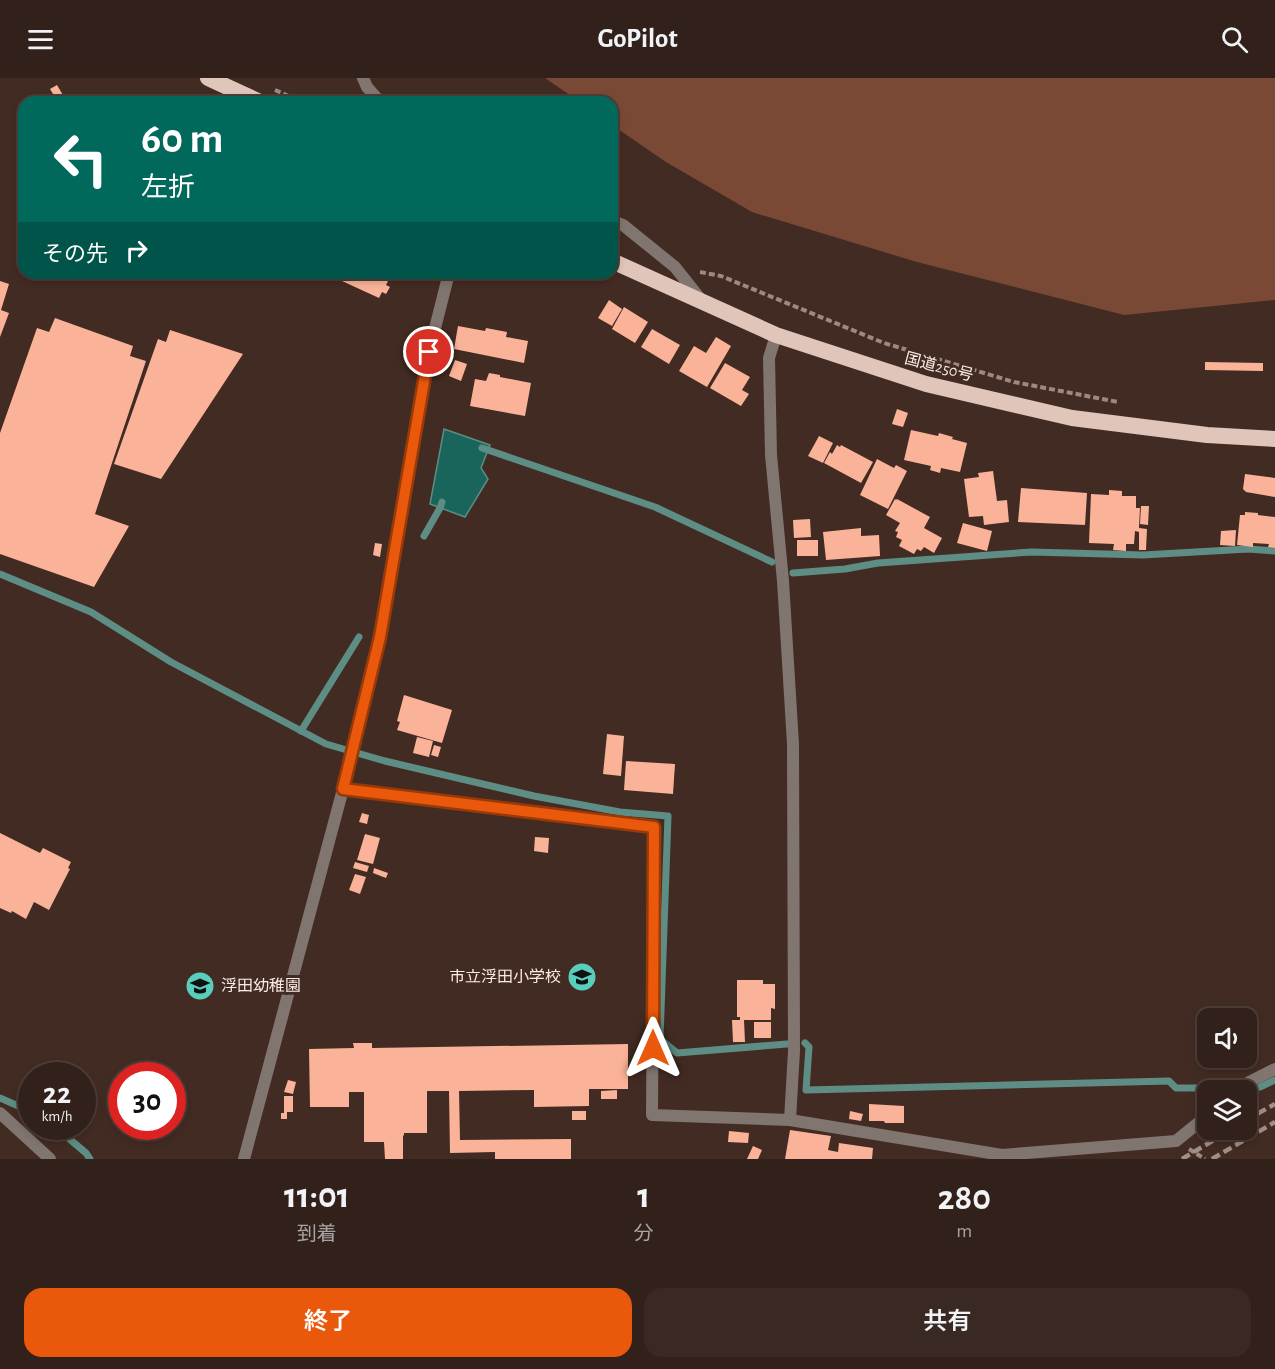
<!DOCTYPE html>
<html lang="ja">
<head>
<meta charset="utf-8">
<style>
  :root { --surface:#32201a; --page:#3a2823; --text:#f1f3f6; --muted:#a8a3a2; --line:#4d3e39; --accent:#ea580c }
  body { margin:0; font-family:"Alegreya Sans","Noto Sans JP",sans-serif; background:var(--page); color:var(--text); height:100vh; display:flex; flex-direction:column; font-size:22px; white-space:nowrap }
  * { box-sizing:border-box; margin:0 }
  p { font-size:20px; color:var(--muted) }
  .icon { flex:none; width:33px; height:33px; fill:none; stroke:currentColor; stroke-width:2; stroke-linecap:round; stroke-linejoin:round }
  .map { position:relative; height:1081px; overflow:hidden }
  .side { display:flex; flex-direction:column; background:var(--surface); flex:1 }
  .side>* { flex:none }
  .banner { position:absolute; left:18px; top:18px; width:600px; height:183px; border-radius:18px; box-shadow:0 3px 9px #0003,0 0 0 2px var(--line); background:#00695c; color:#fff; overflow:hidden }
  .controls { position:absolute; left:1197px; top:930px; display:grid; gap:12px }
  .controls a { display:grid; place-items:center; width:60px; height:60px; border-radius:12px; background:var(--surface); box-shadow:0 3px 9px #0003,0 0 0 2px var(--line); font-size:30px }
  .speed { position:absolute; left:18px; top:984px; display:flex; gap:12px; font-size:30px; font-weight:700; text-align:center }
  .speed>* { display:grid; place-content:center; width:78px; height:78px; border-radius:50%; background:var(--surface); box-shadow:0 3px 9px #0003,0 0 0 2px var(--line); line-height:1 }
  .speed small { font-size:15px; font-weight:400 }
  .speed .limit { border:9px solid #d22; background:#fff; color:#111 }
  .pin { position:absolute; display:grid; place-items:center; width:51px; height:51px; color:#fff; margin:-26px; border:3px solid #fff; border-radius:50%; box-shadow:0 2px 6px #0007 }
  .me { position:absolute; width:66px; margin:-33px; rotate:0deg; stroke-linejoin:round; filter:drop-shadow(0 0 4px #0008) }
  .turn { display:flex; align-items:center; gap:21px; height:126px; padding:0 24px; font-size:27px }
  .turn .icon { width:78px; height:78px; stroke-width:2.5 }
  .turn b { display:block; font-size:42px; line-height:51px }
  .then { display:flex; align-items:center; height:57px; padding:0 24px; background:#0003; gap:12px; font-size:22px }
  .eta { display:flex; justify-content:space-evenly; align-items:center; height:102px; text-align:center }
  .eta b { font-size:36px; font-weight:600; line-height:42px }
  .button { display:flex; gap:12px; margin-top:auto; padding:12px 24px }
  .button a { flex:1; height:69px; border-radius:18px; background:var(--accent); color:#fff; font-size:24px; font-weight:600; line-height:69px; text-align:center }
  .button a+a { background:var(--page); color:var(--text) }
  header { display:flex; justify-content:space-between; align-items:center; height:78px; padding:0 24px; background:var(--surface); font-size:27px; font-weight:600 }
  .map>svg:first-child { display:block }
  .green { fill:#7a4936 }
  .water { fill:#1a655b; stroke:#5d8d84; stroke-width:1.5 }
  .lines { fill:none; stroke-linecap:round; stroke-linejoin:round }
  .stream { stroke:#5d8d84; stroke-width:7 }
  .building { fill:#fab398 }
  .path { stroke:#9d8981; stroke-width:4; stroke-dasharray:6 3; stroke-linecap:butt }
  .minor { stroke:#817570; stroke-width:12 }
  .tertiary { stroke:#817570; stroke-width:12 }
  .trunk { stroke:#e0c5ba; stroke-width:16 }
  .rail { stroke:#a18e86; stroke-width:4.5; stroke-dasharray:9 4.5; stroke-linecap:butt }
  .route-casing { stroke:#983908; stroke-width:15 }
  .route { stroke:#ea580c; stroke-width:10 }
  .labels { text-anchor:middle; dominant-baseline:central; stroke-width:6; stroke-linejoin:round; paint-order:stroke }
  .street-label { font-size:16px; fill:#faeae4; stroke:#422b22 }
  .poi-label { font-size:16px; fill:#faeae4; stroke:#422b22; text-anchor:end }
</style>
</head>
<body>
<header><svg class="icon" aria-label="menu" viewBox="0 0 24 24"><path d="M4 6h16M4 12h16M4 18h16"/></svg>GoPilot<svg class="icon" aria-label="search" viewBox="0 0 24 24"><circle cx="10" cy="10" r="6"/><path d="M15 15l6 6"/></svg></header>
<div class="map">
<svg width="1275" height="1081" viewBox="0 0 1275 1081">
  <rect width="100%" height="100%" fill="#422b22"/>
  <!-- green -->
  <path class="green" d="M545,0H1275V222L1124,237L917,184L752,134L666,84L612,47V24H580Z"/>
  <!-- water -->
  <path class="water" d="M444,351L490,367L481,390L488,401L465,439L430,426Z"/>
  <g class="lines">
    <!-- stream -->
    <g class="stream">
      <path d="M482,370L655,429L772,484"/>
      <path d="M424,458L440,430L442,424"/>
      <path d="M793,495L845,491L878,485L1031,474L1143,477L1248,471L1275,473"/>
      <path d="M0,496L91,534L171,584L326,666L385,683L534,718L620,734L668,738L660,961L677,975L787,966"/>
      <path d="M301,653L359,559"/>
      <path d="M805,965L809,969L806,1012L1169,1003L1176,1010H1222"/>
      <path d="M1260,1009L1275,1002"/>
      <path d="M0,1020L32,1034"/>
      <path d="M54,1048L86,1075L90,1081"/>
    </g>
  </g>
  <!-- building -->
  <g class="building">
    <path d="M57,7L67,24H58L50,11Z"/>
    <path d="M332,195H392L386,207L390,209L386,216L382,214L379,220L342,203L344,200Z"/>
    <path d="M0,203L9,206L1,232L9,235L0,259Z"/>
    <path d="M609,222L622,231L612,248L598,240Z"/>
    <path d="M624,229L648,244L635,265L612,251Z"/>
    <path d="M55,240L133,268L130,278L146,283L95,436L129,448L94,509L0,476V355L37,250L49,254Z"/>
    <path d="M458,248L485,253L486,250L507,254L506,259L528,263L524,285L454,271Z"/>
    <path d="M652,251L680,267L669,286L641,269Z"/>
    <path d="M170,252L243,276L161,401L114,386L158,261L166,264Z"/>
    <path d="M716,259L731,268L707,309L679,293L694,268L706,275Z"/>
    <path d="M455,282L467,286L461,303L449,298Z"/>
    <path d="M1205,284L1263,285V293L1205,292Z"/>
    <path d="M725,285L750,299L742,312L749,316L741,328L710,310Z"/>
    <path d="M489,295L500,297V299L531,305L525,338L470,328L475,301L486,303Z"/>
    <path d="M897,331L908,335L903,349L892,346Z"/>
    <path d="M911,352L938,358L939,355L953,359L952,361L967,365L960,394L941,390L940,395L930,392L931,388L904,382Z"/>
    <path d="M819,358L833,365L823,385L808,378Z"/>
    <path d="M837,367L840,369L841,367L873,384L861,405L824,385L830,374L832,376Z"/>
    <path d="M877,381L894,390L896,387L907,393L888,431L860,417Z"/>
    <path d="M993,393L997,423L1007,422L1009,444L984,447L983,438L969,439L964,401L979,399L978,395Z"/>
    <path d="M1245,396L1275,400V419L1246,414L1243,411Z"/>
    <path d="M1021,410L1087,415L1085,447L1018,444Z"/>
    <path d="M1109,412L1122,413V418H1136V430H1140L1139,450L1147,451L1146,472H1139V454L1135,453L1134,466H1126V473L1113,472L1114,466L1089,465L1091,416L1109,417Z"/>
    <path d="M895,421L896,422L897,421L930,439L924,450L942,460L934,475L924,469L921,473L917,471L914,476L899,468L902,462L896,459L898,454L895,453L900,445L886,437Z"/>
    <path d="M1141,428H1149L1148,447L1140,446Z"/>
    <path d="M1245,434L1258,435V437L1275,439V470L1268,469L1269,466L1253,465V469L1237,467L1240,437H1245Z"/>
    <path d="M810,441L811,459L794,460L793,442Z"/>
    <path d="M963,445L992,453L987,473L957,465Z"/>
    <path d="M861,450V458L879,457L880,478L826,482L823,454Z"/>
    <path d="M1236,452L1235,468L1220,467L1221,453Z"/>
    <rect x="797" y="462" width="21" height="16"/>
    <path d="M375,465L382,466L380,479L373,477Z"/>
    <path d="M404,617L452,632L442,665L397,652L400,644L397,643Z"/>
    <path d="M607,656L624,658L621,698L603,696Z"/>
    <path d="M417,659L433,663L429,679L413,675Z"/>
    <path d="M434,667L441,669L438,679L431,677Z"/>
    <path d="M626,683L675,686L673,716L624,712Z"/>
    <path d="M362,735L369,737L367,746L359,744Z"/>
    <path d="M0,755L40,775L43,770L71,784L68,790L70,791L49,832L34,824L26,841L12,833L11,835L0,830Z"/>
    <path d="M365,756L380,760L373,786L357,782Z"/>
    <path d="M535,759L549,760L548,775L534,773Z"/>
    <path d="M355,784L369,788L367,794L353,790Z"/>
    <path d="M374,790L388,795L386,800L373,795Z"/>
    <path d="M355,796L366,799L360,816L349,812Z"/>
    <path d="M737,902H763V906H775V931L771,930V942H744L745,964H733L732,942H740V939H737Z"/>
    <rect x="754" y="944" width="17" height="16"/>
    <path d="M353,965H372V970L628,966V1011H589V1028L534,1029V1012L459,1013L460,1062L571,1061V1081H495V1074L450,1075L449,1013H427V1055H404V1058L403,1057V1081H385L384,1064H364V1014H349V1029H310L309,971L354,970Z"/>
    <path d="M288,1002L296,1004L293,1016L284,1014Z"/>
    <path d="M617,1012V1021H601V1013Z"/>
    <path d="M284,1018H293V1034H287V1041H281V1035H284Z"/>
    <path d="M869,1026L904,1028V1045H885L884,1043H869Z"/>
    <rect x="572" y="1033" width="14" height="9"/>
    <path d="M850,1033L863,1036L861,1043L849,1041Z"/>
    <path d="M790,1052L831,1058L828,1072L838,1074L839,1065L873,1070L872,1081H785Z"/>
    <path d="M729,1053L749,1055L748,1065L728,1064Z"/>
    <path d="M753,1068L762,1072L758,1081H747Z"/>
  </g>
  <g class="lines">
    <!-- path -->
    <g class="path">
      <path d="M275,12L302,24"/>
      <path d="M700,194L721,198L884,265L1014,304L1118,324"/>
      <path d="M1189,1071L1205,1081"/>
    </g>
    <!-- minor -->
    <g class="minor">
      <path d="M363,0L367,9L380,24"/>
      <path d="M612,143L623,147L675,189L702,223"/>
      <path d="M776,257L769,280L771,377L783,503L793,666L794,973L790,1042"/>
      <path d="M343,711L654,749L652,1037L790,1042L1002,1077L1176,1063L1208,1037"/>
      <path d="M1238,1012L1249,1004L1275,991"/>
      <path d="M0,1035L50,1081"/>
    </g>
    <!-- tertiary -->
    <path class="tertiary" d="M244,1081L343,711L380,559L429,274L449,195"/>
    <!-- trunk -->
    <g class="trunk">
      <path d="M208,0L260,24"/>
      <path d="M612,183L776,257L926,306L1072,340L1207,357L1275,361"/>
    </g>
    <!-- rail -->
    <g class="rail">
      <path d="M1246,1042L1275,1026"/>
      <path d="M1182,1081L1231,1052"/>
      <path d="M1212,1081L1275,1044"/>
    </g>
  </g>
  <g class="lines">
    <!-- route casing -->
    <g class="route-casing">
      <path id="route" d="M429,274L380,559L343,711L654,749L653,970"/>
    </g>
    <!-- route -->
    <use href="#route" class="route"/>
  </g>
  <!-- icons -->
  <defs>
    <g id="school-disc" transform="scale(1.5)"><circle r="9.5" fill="#5acebc" stroke="#422b22"/><path d="M0-5L7-2L0 1L-7-2ZM-4 1L0 2.5L4 1V4Q0 6-4 4Z" fill="#111"/></g>
  </defs>
  <g fill-rule="evenodd">
    <use href="#school-disc" x="582" y="899"/>
    <use href="#school-disc" x="200" y="908"/>
  </g>
  <g class="labels">
    <!-- street labels -->
    <g class="street-label">
      <text transform="translate(939 289) rotate(15)">国道250号</text>
    </g>
    <!-- poi labels -->
    <g class="poi-label">
      <text x="561" y="899">市立浮田小学校</text>
      <text x="221" y="908" text-anchor="start">浮田幼稚園</text>
    </g>
  </g>
</svg>
<div class="controls">
<a><svg class="icon" aria-label="sound" viewBox="0 0 24 24"><path d="M4 9h4l5-4v14l-5-4H4zM17 9q2 3 0 6"/></svg></a>
<a><svg class="icon" aria-label="layers" viewBox="0 0 24 24"><path d="M12 4l9 5-9 5-9-5zM3 14l9 5 9-5"/></svg></a>
</div>
<div class="speed"><div>22<small>km/h</small></div><div class="limit">30</div></div>
<div class="pin" style="left:429px;top:274px;background:#d93025"><svg class="icon" aria-label="arrive" viewBox="0 0 24 24"><path d="M6 21V4h12l-3 4 3 4H6"/></svg></div>
<svg class="me" style="left:653px;top:970px" viewBox="-20 -20 40 40"><path d="M0-17L14 15 0 8-14 15z" fill="#ea580c" stroke="#fff" stroke-width="4"/></svg>
<div class="banner">
<div class="turn"><svg class="icon" aria-label="left" viewBox="0 0 24 24"><path d="M17 20v-9H6M10 6l-5 5 5 5"/></svg><div><b>60 m</b>左折</div></div>
<div class="then">その先<svg class="icon" aria-label="right" viewBox="0 0 24 24"><path d="M7 20v-9h11M14 6l5 5-5 5"/></svg></div>
</div>
</div>
<section class="side">
<div class="eta">
<div><b>11:01</b><p>到着</p></div>
<div><b>1</b><p>分</p></div>
<div><b>280</b><p>m</p></div>
</div>
<div class="button"><a>終了</a><a>共有</a></div>
</section>
</body>
</html>
